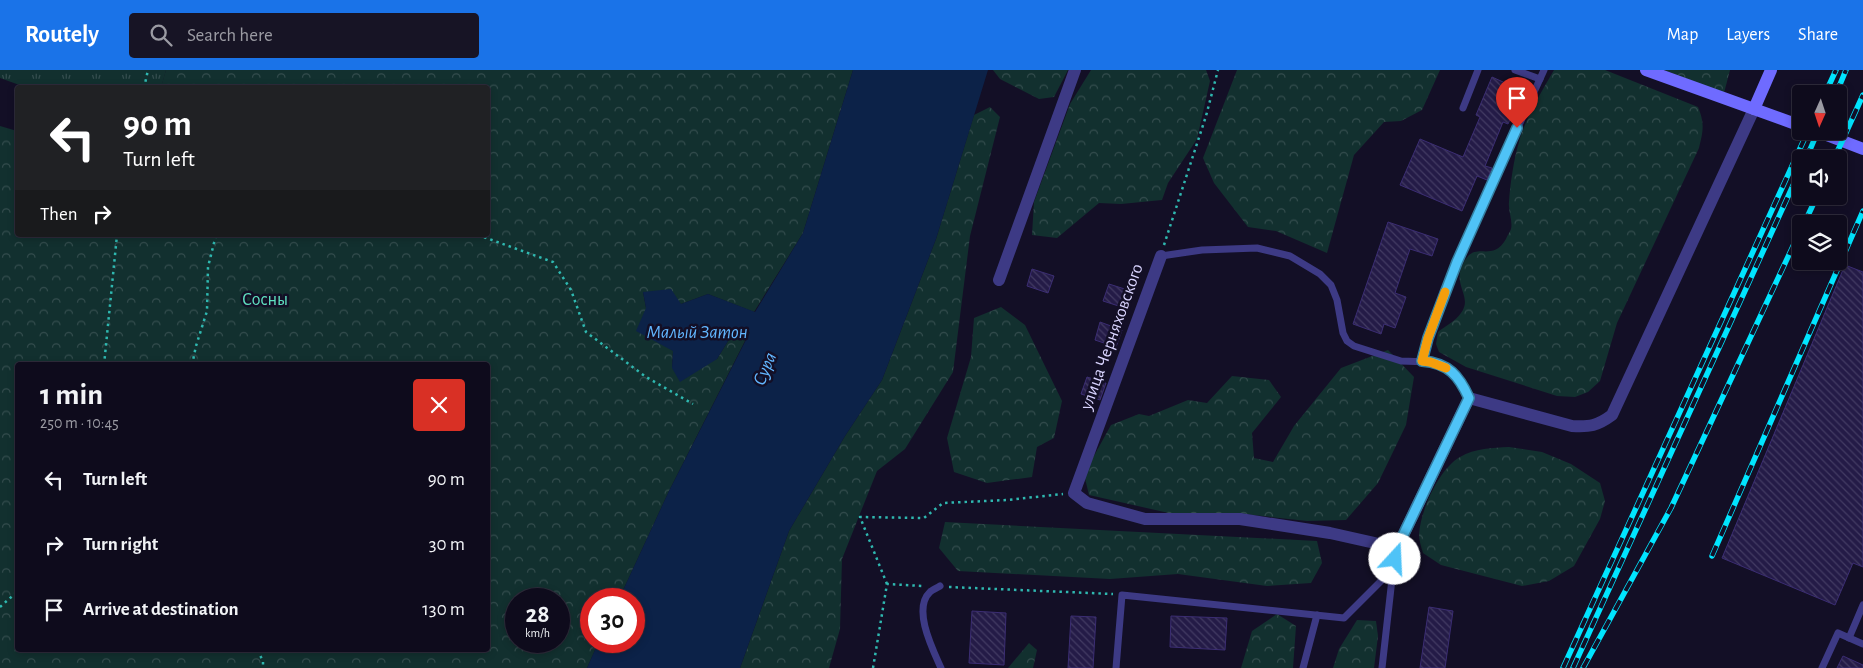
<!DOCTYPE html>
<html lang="en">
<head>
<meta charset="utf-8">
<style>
  :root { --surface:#0e0b1c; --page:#171425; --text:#f1f3f6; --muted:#9b9ba3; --line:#2e2b3b; --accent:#1a73e8 }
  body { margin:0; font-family:"Alegreya Sans",sans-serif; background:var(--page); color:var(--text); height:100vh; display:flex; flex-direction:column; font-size:19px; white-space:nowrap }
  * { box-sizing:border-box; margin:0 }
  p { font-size:16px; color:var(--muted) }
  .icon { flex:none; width:28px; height:28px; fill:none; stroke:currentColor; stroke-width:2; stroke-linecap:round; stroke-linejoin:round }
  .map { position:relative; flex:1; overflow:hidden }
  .drawer { position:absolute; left:15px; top:292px; width:475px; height:290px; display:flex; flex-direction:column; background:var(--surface); border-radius:5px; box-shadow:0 2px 8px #0003,0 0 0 1px var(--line) }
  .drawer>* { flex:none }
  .banner { position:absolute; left:15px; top:15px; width:475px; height:152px; border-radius:5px; box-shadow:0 2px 8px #0003,0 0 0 1px var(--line); background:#202124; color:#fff; overflow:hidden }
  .needle { width:32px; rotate:183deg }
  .controls { position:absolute; left:1792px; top:15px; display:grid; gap:10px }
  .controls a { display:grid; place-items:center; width:55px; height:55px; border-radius:5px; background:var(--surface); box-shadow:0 2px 8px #0003,0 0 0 1px var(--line); font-size:25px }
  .speed { position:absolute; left:505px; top:518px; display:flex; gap:10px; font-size:25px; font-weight:700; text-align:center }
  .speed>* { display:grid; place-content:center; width:65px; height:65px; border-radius:50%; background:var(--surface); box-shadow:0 2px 8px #0003,0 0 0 1px var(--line); line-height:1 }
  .speed small { font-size:12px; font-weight:400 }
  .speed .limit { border:8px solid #d22; background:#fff; color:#111 }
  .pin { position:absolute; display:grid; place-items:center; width:42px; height:42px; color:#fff; margin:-51px -21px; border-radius:50% 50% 50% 0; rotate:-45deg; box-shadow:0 0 5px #0007 }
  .pin .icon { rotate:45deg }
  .me { position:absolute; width:55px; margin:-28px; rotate:20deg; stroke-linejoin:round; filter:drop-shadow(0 0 4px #0008) }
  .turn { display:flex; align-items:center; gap:18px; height:105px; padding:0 25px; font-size:22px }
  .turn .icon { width:65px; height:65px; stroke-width:2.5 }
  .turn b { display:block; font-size:35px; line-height:42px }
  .then { display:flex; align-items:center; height:48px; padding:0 25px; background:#0003; gap:10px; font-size:19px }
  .round { display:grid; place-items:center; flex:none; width:52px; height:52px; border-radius:5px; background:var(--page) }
  .summary { display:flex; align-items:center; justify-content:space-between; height:85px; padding:0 25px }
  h1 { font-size:30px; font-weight:600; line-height:38px }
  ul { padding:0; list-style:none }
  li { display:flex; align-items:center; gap:15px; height:65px; padding:0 25px }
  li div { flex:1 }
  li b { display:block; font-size:19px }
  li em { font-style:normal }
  header { display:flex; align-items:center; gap:30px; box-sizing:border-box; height:70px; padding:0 25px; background:var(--accent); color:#fff }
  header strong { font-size:24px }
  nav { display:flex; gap:28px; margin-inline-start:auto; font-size:18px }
  .search { width:350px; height:45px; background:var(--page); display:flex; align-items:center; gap:12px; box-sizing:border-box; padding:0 18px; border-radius:5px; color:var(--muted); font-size:19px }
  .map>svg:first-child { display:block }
  .grass { fill:url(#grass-tufts) }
  .forest { fill:url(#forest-crowns); fill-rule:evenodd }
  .water { fill:#0c2248 }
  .building { fill:url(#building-back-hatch); stroke:#3b2d73 }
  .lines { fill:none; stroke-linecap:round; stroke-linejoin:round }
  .path { stroke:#2fb8b0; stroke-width:2.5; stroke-dasharray:2.5 4; stroke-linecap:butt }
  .service { stroke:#3d3a85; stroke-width:7 }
  .minor { stroke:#3d3a85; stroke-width:12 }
  .secondary { stroke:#6f6bff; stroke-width:12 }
  .rail-casing { stroke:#00e5ff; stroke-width:5.5 }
  .rail { stroke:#130f26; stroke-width:4; stroke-dasharray:11; stroke-linecap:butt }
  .route-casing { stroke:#337fa1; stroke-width:12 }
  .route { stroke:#4fc3f7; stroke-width:9 }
  .slow { stroke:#f59e0b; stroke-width:9 }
  .labels { text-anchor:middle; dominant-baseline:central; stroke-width:5; stroke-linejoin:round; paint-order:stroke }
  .park-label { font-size:18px; fill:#5fe0c0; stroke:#130f26 }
  .street-label { font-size:18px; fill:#d9d4ff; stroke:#130f26 }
  .water-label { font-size:19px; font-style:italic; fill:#62b6ff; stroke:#130f26 }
</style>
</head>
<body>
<header>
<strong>Routely</strong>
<div class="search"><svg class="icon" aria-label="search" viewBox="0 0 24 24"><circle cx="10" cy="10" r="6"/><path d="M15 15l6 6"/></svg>Search here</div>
<nav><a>Map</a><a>Layers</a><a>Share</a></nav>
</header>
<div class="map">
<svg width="1863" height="598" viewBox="0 0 1863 598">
  <defs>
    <pattern id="grass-tufts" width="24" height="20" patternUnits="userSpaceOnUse" patternTransform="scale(1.25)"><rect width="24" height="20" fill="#12302f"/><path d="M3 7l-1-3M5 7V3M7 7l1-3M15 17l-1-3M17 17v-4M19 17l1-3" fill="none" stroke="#344d4e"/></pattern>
    <pattern id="forest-crowns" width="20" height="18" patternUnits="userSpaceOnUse" patternTransform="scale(1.25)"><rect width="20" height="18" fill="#12302f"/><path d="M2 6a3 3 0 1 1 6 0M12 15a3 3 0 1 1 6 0" fill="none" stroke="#344d4e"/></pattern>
    <pattern id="building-back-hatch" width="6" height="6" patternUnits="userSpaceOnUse" patternTransform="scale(1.25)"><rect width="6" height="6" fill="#241b47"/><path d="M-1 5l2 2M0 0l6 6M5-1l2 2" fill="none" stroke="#433b63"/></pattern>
  </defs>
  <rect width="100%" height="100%" fill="#130f26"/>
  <!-- grass -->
  <path class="grass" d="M0,0H166L161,18L25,17L0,8Z"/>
  <!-- forest -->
  <g class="forest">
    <path d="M166,0H853L803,163L754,242L708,224L681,234L643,222L646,238L673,281L672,298L717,289L736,258L750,261L669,421L619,529H591V571H599L587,598H0V56L17,61L18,165H488V18L161,17ZM18,295H488V580H18ZM516,529H559V571H516Z"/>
    <path d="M993,0H1068L1054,27L1039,29L1000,9Z"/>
    <path d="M1091,0H1206L1210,11L1197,69L1168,113L1162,130L1121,134L1099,133L1057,168L1032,165L1034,132L1070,34Z"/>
    <path d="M1237,0H1440L1422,40L1401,51L1384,52L1354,85L1327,183L1276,161L1248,157L1214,113L1203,88Z"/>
    <path d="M1554,0H1605L1698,37C1705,54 1703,61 1699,78L1617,253L1600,311L1588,322L1575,327L1557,326L1466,297L1439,282L1436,274L1438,262C1445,256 1456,251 1461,243C1473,227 1453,216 1462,196C1474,167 1491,195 1506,169C1507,166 1510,162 1511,159C1513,151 1508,141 1509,132C1510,115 1514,88 1519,72C1524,51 1543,19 1554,0Z"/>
    <path d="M1664,0H1730L1724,23Z"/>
    <path d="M990,37L1000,47L970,166L953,302L905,379L877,401L842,489L840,559L829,598H740L789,461L845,366L882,310L936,169L974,45Z"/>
    <path d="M1001,237L1025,255L1062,331L1054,368L1037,377L1032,407L987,413L954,402L947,368L971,287L974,248Z"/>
    <path d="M1388,280L1414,307L1406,355L1378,413L1346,450L1307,451L1244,444L1182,446L1089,425L1084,404L1111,355L1139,344L1149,346L1188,330L1207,333L1232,306L1269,310L1281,327L1252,363L1254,388L1273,392L1294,356L1341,298Z"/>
    <path d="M1509,377L1542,382L1571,394L1600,413L1605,431L1600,449L1574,496L1549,511L1522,516L1441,495L1423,483C1421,477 1419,470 1419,464C1421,439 1439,399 1460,387C1475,378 1493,378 1509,377Z"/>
    <path d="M945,452L1317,471L1322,493L1311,513L1267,516L1178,504L1110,509L958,501L939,478Z"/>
    <path d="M1277,544L1296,556L1293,598H1241L1252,561Z"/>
    <path d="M1357,550L1376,551L1378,566L1374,598H1333L1339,579Z"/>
    <path d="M1029,573L1037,580L1033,598H1008Z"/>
  </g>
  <!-- water -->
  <path class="water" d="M853,0H988L936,169L882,310L845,366L789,461L740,598H587L599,571H634V529H619L669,421L750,262L736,258L717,289L680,312L672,298L673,281L636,261L646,238L643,222L671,219L681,234L708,224L755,242L803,163Z"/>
  <!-- building -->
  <g class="building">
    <path d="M1492,7L1523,21L1508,54L1503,52L1485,96L1492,98L1487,110L1477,106L1462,141L1400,115L1420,69L1463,87L1480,47L1476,45Z"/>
    <path d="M1388,152L1438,169L1432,186L1410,179L1395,223L1406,227L1395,258L1384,254L1381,264L1353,254Z"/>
    <path d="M1845,195L1863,202V497L1853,493L1835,535L1722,488Z"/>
    <path d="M1032,199L1054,206L1048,223L1027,216Z"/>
    <path d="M1109,214L1131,221L1125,238L1103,231Z"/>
    <path d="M1100,252L1122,260L1116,277L1095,270Z"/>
    <path d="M1087,307L1106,313L1100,330L1081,324Z"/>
    <path d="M1429,537L1453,541L1445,598H1420Z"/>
    <path d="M972,541L1006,543L1004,595L969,593Z"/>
    <path d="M1071,546L1096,547L1093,598H1068Z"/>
    <path d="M1171,546L1227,548L1225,580L1170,577Z"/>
    <path d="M1843,586L1863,595V598H1837Z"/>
  </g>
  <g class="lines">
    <!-- path -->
    <g class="path">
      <path d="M144,18L148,0"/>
      <path d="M478,165L553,192L571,220L586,262L646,307L693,334"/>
      <path d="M1164,175L1206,46L1218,0"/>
      <path d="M104,295L117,165"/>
      <path d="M192,295L196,276L207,241L208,197L216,165"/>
      <path d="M887,514L860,447L924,448L943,433L1007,430L1063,424"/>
      <path d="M949,517L1113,524"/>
      <path d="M0,537L18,521"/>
      <path d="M258,580L263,592V598"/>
      <path d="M873,598L887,514L923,516"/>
    </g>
    <!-- service -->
    <g class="service">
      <path d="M1515,0L1540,9"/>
      <path d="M1463,38L1478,0"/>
      <path d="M1161,186L1202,180L1257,178L1290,186L1320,204L1331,215L1337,230L1343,263L1347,271L1354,276L1401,291L1430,292L1441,295L1454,302L1462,313L1469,328"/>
      <path d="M1422,291L1428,268L1457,192L1544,0"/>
      <path d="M940,516C937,518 932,520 930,522C912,539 933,580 941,598"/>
      <path d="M1849,568L1863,535"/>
      <path d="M1116,598L1122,525L1344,548L1393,499"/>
      <path d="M1303,598L1317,545"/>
      <path d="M1382,598L1393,500"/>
      <path d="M1822,598L1838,563L1863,574"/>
    </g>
    <!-- minor -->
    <g class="minor">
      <path d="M1161,186L1074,423L1087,433L1145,449H1240L1330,463L1397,478"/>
      <path d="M999,210L1075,0"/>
      <path d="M1393,499L1397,478L1469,328L1572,356C1590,357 1597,356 1612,345L1754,39"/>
    </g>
    <!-- secondary -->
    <g class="secondary">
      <path d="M1646,0L1801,56"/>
      <path d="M1754,39L1771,0"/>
      <path d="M1816,61L1863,79"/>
    </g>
    <!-- rail casing -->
    <g class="rail-casing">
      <g id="rail">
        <path d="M1825,24L1836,0"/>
        <path d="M1836,24L1846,0"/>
        <path d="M1806,89L1818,61"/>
        <path d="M1834,89L1863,25"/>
        <path d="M1804,154L1817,126"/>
        <path d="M1712,486L1863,141"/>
        <path d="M1563,598L1808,61"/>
        <path d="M1573,598L1801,98"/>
        <path d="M1583,598L1671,438L1801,159"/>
      </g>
    </g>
    <!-- rail -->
    <use href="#rail" class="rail"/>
  </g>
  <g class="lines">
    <!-- route casing -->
    <g class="route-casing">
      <path id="route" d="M1395,489L1397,478L1469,328C1459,306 1449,293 1422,291L1428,268L1457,192L1517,58"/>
    </g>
    <!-- route -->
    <use href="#route" class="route"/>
    <!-- slow -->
    <path class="slow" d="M1445,222L1428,268L1422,291L1430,292L1446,298"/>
  </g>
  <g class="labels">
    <!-- park labels -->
    <g class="park-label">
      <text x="265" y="230">Сосны</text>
    </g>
    <!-- street labels -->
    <g class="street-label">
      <text transform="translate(1112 267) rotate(-70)">улица Черняховского</text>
    </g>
    <!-- water labels -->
    <g class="water-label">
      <text x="697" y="262">Малый Затон</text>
      <text transform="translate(765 299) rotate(-68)">Сура</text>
    </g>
  </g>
</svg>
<div class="controls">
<a><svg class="needle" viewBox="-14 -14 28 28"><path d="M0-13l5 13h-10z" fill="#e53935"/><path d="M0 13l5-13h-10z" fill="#9b9ba3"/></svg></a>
<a><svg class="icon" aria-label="sound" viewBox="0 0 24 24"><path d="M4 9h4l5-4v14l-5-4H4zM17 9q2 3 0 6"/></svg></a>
<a><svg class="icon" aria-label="layers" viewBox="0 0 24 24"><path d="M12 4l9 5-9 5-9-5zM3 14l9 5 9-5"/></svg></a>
</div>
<div class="speed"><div>28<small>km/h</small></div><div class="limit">30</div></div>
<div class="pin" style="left:1517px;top:58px;background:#d93025"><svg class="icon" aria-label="arrive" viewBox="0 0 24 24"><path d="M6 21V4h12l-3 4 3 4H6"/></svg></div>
<svg class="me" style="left:1395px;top:489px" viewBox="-20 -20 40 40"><circle r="19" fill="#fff"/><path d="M0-13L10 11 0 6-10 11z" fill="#4fc3f7"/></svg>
<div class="banner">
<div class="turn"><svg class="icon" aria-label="left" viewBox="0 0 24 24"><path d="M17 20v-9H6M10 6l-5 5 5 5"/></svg><div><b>90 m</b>Turn left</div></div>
<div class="then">Then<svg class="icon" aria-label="right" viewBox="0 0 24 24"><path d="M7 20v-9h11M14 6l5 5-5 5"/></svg></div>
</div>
<section class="drawer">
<div class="summary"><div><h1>1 min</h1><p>250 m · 10:45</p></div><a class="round" style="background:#d93025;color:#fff"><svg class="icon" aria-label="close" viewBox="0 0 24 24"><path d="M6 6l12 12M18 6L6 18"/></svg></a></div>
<ul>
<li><svg class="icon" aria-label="left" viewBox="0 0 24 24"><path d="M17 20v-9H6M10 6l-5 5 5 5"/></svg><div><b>Turn left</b></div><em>90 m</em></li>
<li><svg class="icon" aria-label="right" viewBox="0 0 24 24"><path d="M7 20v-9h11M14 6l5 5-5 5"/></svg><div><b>Turn right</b></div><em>30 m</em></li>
<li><svg class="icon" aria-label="arrive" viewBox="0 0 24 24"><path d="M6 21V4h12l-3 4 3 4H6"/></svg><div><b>Arrive at destination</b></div><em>130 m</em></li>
</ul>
</section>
</div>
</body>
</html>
